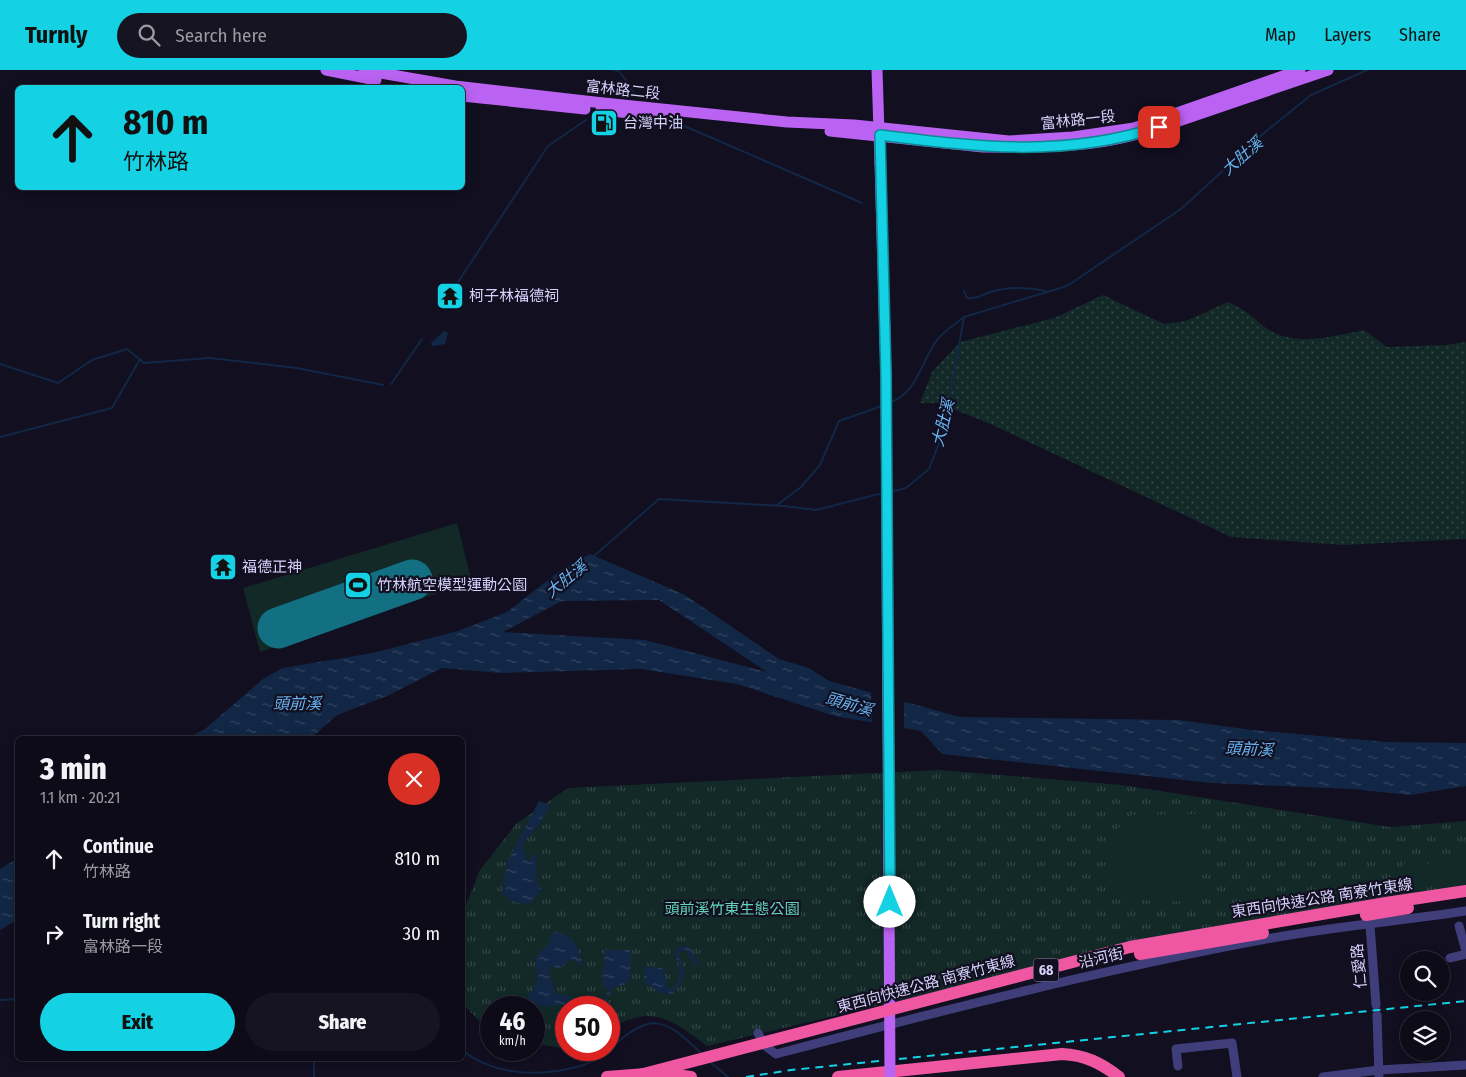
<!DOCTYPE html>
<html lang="en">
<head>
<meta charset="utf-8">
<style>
  :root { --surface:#0d0b18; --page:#161421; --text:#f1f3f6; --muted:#9a9ba2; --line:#2d2b37; --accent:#14d2e4 }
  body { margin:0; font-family:"Fira Sans Condensed","Noto Sans TC",sans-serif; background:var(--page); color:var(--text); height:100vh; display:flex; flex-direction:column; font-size:19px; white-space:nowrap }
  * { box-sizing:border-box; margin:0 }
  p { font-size:16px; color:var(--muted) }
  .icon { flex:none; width:28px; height:28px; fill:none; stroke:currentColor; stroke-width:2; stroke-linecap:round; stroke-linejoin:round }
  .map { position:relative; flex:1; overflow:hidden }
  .drawer { position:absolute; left:15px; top:666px; width:450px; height:325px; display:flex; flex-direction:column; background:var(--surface); border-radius:8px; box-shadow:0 2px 12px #0003,0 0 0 1px var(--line) }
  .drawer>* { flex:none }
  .top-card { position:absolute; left:15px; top:15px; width:450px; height:105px; border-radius:8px; box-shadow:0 2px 12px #0003,0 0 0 1px var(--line); background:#14d2e4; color:#111; overflow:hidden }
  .tools { position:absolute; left:1400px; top:881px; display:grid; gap:10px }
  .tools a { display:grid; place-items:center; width:50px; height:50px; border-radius:50%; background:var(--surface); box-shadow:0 2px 12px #0003,0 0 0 1px var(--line); font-size:25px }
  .speed { position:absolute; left:480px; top:926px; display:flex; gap:10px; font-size:25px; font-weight:700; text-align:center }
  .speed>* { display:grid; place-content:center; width:65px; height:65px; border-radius:50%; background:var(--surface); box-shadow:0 2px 12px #0003,0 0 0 1px var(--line); line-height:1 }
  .speed small { font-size:12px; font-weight:400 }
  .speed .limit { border:8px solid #d22; background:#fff; color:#111 }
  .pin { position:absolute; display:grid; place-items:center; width:42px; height:42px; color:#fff; margin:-21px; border-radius:10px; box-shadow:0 2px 8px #0006 }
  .me { position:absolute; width:55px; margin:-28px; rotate:0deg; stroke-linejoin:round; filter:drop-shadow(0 0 4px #0008) }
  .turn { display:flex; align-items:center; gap:18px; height:105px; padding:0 25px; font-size:22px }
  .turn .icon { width:65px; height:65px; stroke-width:2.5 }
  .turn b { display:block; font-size:35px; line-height:42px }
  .round { display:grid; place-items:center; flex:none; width:52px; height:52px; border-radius:26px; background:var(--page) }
  .summary { display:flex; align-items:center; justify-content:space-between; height:85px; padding:0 25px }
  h1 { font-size:30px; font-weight:800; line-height:38px }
  .primary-button { display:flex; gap:10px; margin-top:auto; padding:10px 25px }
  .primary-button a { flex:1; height:58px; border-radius:30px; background:var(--accent); color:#111; font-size:20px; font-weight:800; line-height:58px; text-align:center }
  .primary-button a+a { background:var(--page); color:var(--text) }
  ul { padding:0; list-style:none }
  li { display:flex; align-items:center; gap:15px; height:75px; padding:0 25px }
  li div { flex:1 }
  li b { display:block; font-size:19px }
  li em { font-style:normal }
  header { display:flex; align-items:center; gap:30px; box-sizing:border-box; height:70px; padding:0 25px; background:var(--accent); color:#111 }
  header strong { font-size:24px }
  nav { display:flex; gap:28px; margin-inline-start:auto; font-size:18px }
  .search { width:350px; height:45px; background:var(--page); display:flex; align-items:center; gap:12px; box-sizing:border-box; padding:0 18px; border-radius:28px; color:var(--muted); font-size:19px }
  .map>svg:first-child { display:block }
  .grass { fill:url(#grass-dots) }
  .park { fill:url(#park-tufts) }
  .pitch { fill:#122928 }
  .water { fill:url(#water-ripples); fill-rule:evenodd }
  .pier { fill:#110f20 }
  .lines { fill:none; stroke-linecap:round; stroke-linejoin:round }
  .stream { stroke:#122745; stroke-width:2 }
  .runway { stroke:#127082; stroke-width:41 }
  .minor { stroke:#3f3e7a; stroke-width:9 }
  .major { stroke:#ba62f1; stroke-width:11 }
  .highway { stroke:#f057a2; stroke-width:12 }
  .rail { stroke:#14d2e4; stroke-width:2; stroke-dasharray:8 6; stroke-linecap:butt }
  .major-bridge { stroke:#ba62f1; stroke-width:11 }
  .highway-bridge { stroke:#f057a2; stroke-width:12 }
  .route-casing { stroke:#0d8894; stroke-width:12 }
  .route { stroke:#14d2e4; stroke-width:9 }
  .labels { text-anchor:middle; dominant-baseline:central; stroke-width:4.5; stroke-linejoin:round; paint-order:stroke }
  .shield { fill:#110f20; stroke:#9b97b9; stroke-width:1 }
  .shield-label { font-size:14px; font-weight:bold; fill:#d6d1fb }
  .street-label { font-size:15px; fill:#d6d1fb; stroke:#110f20 }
  .poi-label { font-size:15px; fill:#d6d1fb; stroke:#110f20; text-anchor:start }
  .park-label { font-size:15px; fill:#64d4b7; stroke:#110f20 }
  .water-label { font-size:16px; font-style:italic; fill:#68b4f2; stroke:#110f20 }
</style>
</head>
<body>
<header>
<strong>Turnly</strong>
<div class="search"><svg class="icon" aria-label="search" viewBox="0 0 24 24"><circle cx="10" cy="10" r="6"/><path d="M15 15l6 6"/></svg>Search here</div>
<nav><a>Map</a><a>Layers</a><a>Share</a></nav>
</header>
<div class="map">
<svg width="1466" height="1007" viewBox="0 0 1466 1007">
  <defs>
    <pattern id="grass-dots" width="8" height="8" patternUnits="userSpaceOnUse" patternTransform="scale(1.25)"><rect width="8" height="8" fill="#122928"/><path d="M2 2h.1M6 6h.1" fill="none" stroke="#344748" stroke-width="1.8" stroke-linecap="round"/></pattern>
    <pattern id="park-tufts" width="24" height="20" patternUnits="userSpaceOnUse" patternTransform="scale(1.25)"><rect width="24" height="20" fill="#122928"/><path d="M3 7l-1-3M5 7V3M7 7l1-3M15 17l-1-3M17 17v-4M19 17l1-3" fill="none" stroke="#344748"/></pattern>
    <pattern id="water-ripples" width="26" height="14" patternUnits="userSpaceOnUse" patternTransform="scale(1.25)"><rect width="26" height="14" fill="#122745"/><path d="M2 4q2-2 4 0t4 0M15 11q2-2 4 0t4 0" fill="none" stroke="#344561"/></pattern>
  </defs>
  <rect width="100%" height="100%" fill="#110f20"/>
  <!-- grass -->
  <path class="grass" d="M1103,225L1164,254L1186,251L1228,232C1245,239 1252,247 1266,258C1294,278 1333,266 1364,260L1387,277L1446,275L1466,272V469L1343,475L1231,467L997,357L939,333H920L932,302L960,272L1054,248Z"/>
  <!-- park -->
  <path class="park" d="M939,700L1122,715L1390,757L1466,751V824L1050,895L707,976C688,962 664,941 638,947C628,949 618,955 609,959V938H566V979L534,973V938H491V959L484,956L464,935L462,845L480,800L516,754L568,718Z"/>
  <!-- pitch -->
  <g class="pitch">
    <path d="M457,453L472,512L260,582L243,518Z"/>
    <path d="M1197,744L1196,832L1107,829V801L1113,763L1132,745Z"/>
    <path d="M1458,781L1466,788V811L1446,794Z"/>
    <path d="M1435,786L1456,804L1445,817L1424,799Z"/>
    <path d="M1406,792L1427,809L1416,822L1395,805Z"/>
  </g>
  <!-- water -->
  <g class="water">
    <path d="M444,261L448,263L445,274L432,276L431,273Z"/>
    <path d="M590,484L685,525L779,589L809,598L829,611L960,647L1179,650L1252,660L1387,672L1466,673V716L1410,725L1352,719L1212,713L942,684L921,661L835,646L737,614L641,599L500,603L442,598L387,626L337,645L310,669H185L205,659L263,609L283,598L373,583L458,561L507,542L561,500ZM659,530L767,602L645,570L503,562L562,531Z"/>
    <path d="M539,731L550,735L541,752L521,775L528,792L536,782L537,814L542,820L530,833C517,834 510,832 502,822L507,792Z"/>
    <path d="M17,789V850L0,860V799Z"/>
    <path d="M553,861C574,866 578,876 583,896L572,889L559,899L550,896L549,902L555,923L576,929L590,937L604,930L609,919L602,916L605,880H631V908L624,915L614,917L602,937H577L573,934L534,937L527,929L537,912L536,887L549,873Z"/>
    <path d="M680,876L690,878L699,896L694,895L686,880L678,883C686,902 687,907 673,924L661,923L645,913L643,897L664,898L667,918L673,919C683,905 680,898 674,882Z"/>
  </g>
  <!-- pier -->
  <path class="pier" d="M871,620L904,629V661L872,655Z"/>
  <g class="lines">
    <!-- stream -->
    <g class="stream">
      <path d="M613,0L619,1L634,22"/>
      <path d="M682,55L862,133"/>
      <path d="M456,215L548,76L586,50"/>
      <path d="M964,221L967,228C977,229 982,225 990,222C1008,217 1028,217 1046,221"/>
      <path d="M0,294L58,313L92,290L127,279L144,293L210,288L297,298L383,315"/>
      <path d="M391,314L422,269"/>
      <path d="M891,332C917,323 922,290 937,270C944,261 956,254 964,247"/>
      <path d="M0,367L112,338L140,289"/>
      <path d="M890,422L906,418L929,399L943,363L964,247L1067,216L1181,139L1264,63L1311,25L1367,0"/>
      <path d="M777,435L801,417L820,395L839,351L882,336"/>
      <path d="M594,486L659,429L784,436L816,440L883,423"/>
      <path d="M0,930L18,929"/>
      <path d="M609,979C651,943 662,945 702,984"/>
      <path d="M462,980C495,1007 544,1007 584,995C592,992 600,985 607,980"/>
      <path d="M710,992L728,1007"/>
      <path d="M314,1007V989"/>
    </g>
    <!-- runway -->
    <path class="runway" d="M278,558L412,510"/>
    <!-- minor -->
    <g class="minor">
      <path d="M1370,855L1376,935"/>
      <path d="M1459,856L1466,881"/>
      <path d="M1450,888L1466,884"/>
      <path d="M1377,945L1379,1007"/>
      <path d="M758,963L764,975L776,984C940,941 1104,899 1272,868C1336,856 1401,851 1466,841"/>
      <path d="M1178,996L1176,979L1232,973L1237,1007"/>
      <path d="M1323,1007L1379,1000L1466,995"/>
    </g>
    <!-- major -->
    <g class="major">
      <path d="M326,0L376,10"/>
      <path d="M364,0L455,16L594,32L787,52L854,55L1009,71L1073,67L1134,58L1300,0"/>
      <path d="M877,0L880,93"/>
      <path d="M462,26L585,39"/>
      <path d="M601,40L660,46"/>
      <path d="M1164,56L1328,0"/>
      <path d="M830,61L983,77H1008"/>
      <path d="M1024,77C1065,77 1106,74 1144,62"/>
    </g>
    <!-- highway -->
    <g class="highway">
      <path d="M607,1007L659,1003L691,1007"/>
      <path d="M838,1007L1062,984C1085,985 1101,993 1119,1007"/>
    </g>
    <!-- rail -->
    <path class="rail" d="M746,1007L791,1000L1466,931"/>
    <!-- major-bridge -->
    <path class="major-bridge" d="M880,93L886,305L890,1007"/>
    <!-- highway-bridge -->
    <g class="highway-bridge">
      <path d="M1366,845L1408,838"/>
      <path d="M1140,884L1263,863"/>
      <path d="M632,1007L1130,877L1386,833L1466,821"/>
    </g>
  </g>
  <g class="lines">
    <!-- route casing -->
    <g class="route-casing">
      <path id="route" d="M890,832L886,305L880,65C977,77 1063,88 1159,57"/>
    </g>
    <!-- route -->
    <use href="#route" class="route"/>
  </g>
  <!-- icons -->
  <defs>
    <g id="fuel-square" transform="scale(1.4375)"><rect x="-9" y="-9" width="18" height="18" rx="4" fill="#14d2e4" stroke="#110f20"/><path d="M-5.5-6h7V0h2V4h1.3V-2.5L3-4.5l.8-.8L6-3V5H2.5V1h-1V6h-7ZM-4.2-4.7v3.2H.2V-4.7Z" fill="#111"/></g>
    <g id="temple-square" transform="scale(1.4375)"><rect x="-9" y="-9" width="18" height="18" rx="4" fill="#14d2e4" stroke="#110f20"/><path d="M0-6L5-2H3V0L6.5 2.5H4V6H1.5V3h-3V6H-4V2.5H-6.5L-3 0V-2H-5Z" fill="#111"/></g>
    <g id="stadium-square" transform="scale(1.4375)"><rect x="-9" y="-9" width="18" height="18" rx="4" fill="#14d2e4" stroke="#110f20"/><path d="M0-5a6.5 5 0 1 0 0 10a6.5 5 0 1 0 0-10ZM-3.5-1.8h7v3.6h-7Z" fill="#111"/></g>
  </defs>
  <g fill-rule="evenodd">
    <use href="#fuel-square" x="604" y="53"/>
    <use href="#temple-square" x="450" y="226"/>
    <use href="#temple-square" x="223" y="497"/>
    <use href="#stadium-square" x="358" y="515"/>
  </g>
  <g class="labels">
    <!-- shield labels -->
    <rect class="shield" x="1033.5" y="888.5" width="25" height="23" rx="4"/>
    <g class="shield-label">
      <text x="1046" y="900">68</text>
    </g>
    <!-- street labels -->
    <g class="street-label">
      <text transform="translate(623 20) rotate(6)">富林路二段</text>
      <text transform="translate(1078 50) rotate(-6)">富林路一段</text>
      <text transform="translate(1322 828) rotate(-9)">東西向快速公路 南寮竹東線</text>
      <text transform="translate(1101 888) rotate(-13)">沿河街</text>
      <text transform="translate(1359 896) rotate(-95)">仁愛路</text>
      <text transform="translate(926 914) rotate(-15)">東西向快速公路 南寮竹東線</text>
    </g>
    <!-- poi labels -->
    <g class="poi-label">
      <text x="623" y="53">台灣中油</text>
      <text x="469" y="226">柯子林福德祠</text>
      <text x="242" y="497">福德正神</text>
      <text x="377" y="515">竹林航空模型運動公園</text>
    </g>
    <!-- park labels -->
    <g class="park-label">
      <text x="732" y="839">頭前溪竹東生態公園</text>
    </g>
    <!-- water labels -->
    <g class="water-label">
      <text transform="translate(1242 86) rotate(-41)">大肚溪</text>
      <text transform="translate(943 353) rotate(-76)">大肚溪</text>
      <text transform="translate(566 509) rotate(-39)">大肚溪</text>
      <text x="297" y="633">頭前溪</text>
      <text transform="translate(849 634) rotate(16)">頭前溪</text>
      <text transform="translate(1249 679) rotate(3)">頭前溪</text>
    </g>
  </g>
</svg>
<div class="tools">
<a><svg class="icon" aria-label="search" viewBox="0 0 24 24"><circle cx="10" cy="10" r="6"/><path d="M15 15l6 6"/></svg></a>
<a><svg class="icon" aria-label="layers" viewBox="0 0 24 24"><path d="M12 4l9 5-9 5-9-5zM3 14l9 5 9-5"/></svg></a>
</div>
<div class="speed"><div>46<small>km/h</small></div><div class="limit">50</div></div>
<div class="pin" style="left:1159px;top:57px;background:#d93025"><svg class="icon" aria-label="arrive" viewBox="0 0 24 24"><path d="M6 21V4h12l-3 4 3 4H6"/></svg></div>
<svg class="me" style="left:890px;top:832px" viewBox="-20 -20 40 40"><circle r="19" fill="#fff"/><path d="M0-13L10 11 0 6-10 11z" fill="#14d2e4"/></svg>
<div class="top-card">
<div class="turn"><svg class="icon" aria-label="ahead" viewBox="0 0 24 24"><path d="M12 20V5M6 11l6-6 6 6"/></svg><div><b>810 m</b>竹林路</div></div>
</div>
<section class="drawer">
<div class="summary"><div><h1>3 min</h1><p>1.1 km · 20:21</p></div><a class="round" style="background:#d93025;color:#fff"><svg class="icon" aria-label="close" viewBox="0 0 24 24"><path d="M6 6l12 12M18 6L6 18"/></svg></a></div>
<ul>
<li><svg class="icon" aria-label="ahead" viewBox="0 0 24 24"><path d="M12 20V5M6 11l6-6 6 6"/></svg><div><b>Continue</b><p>竹林路</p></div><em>810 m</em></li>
<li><svg class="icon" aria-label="right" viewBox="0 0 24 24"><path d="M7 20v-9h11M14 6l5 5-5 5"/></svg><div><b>Turn right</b><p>富林路一段</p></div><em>30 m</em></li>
</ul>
<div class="primary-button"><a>Exit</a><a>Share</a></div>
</section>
</div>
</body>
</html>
